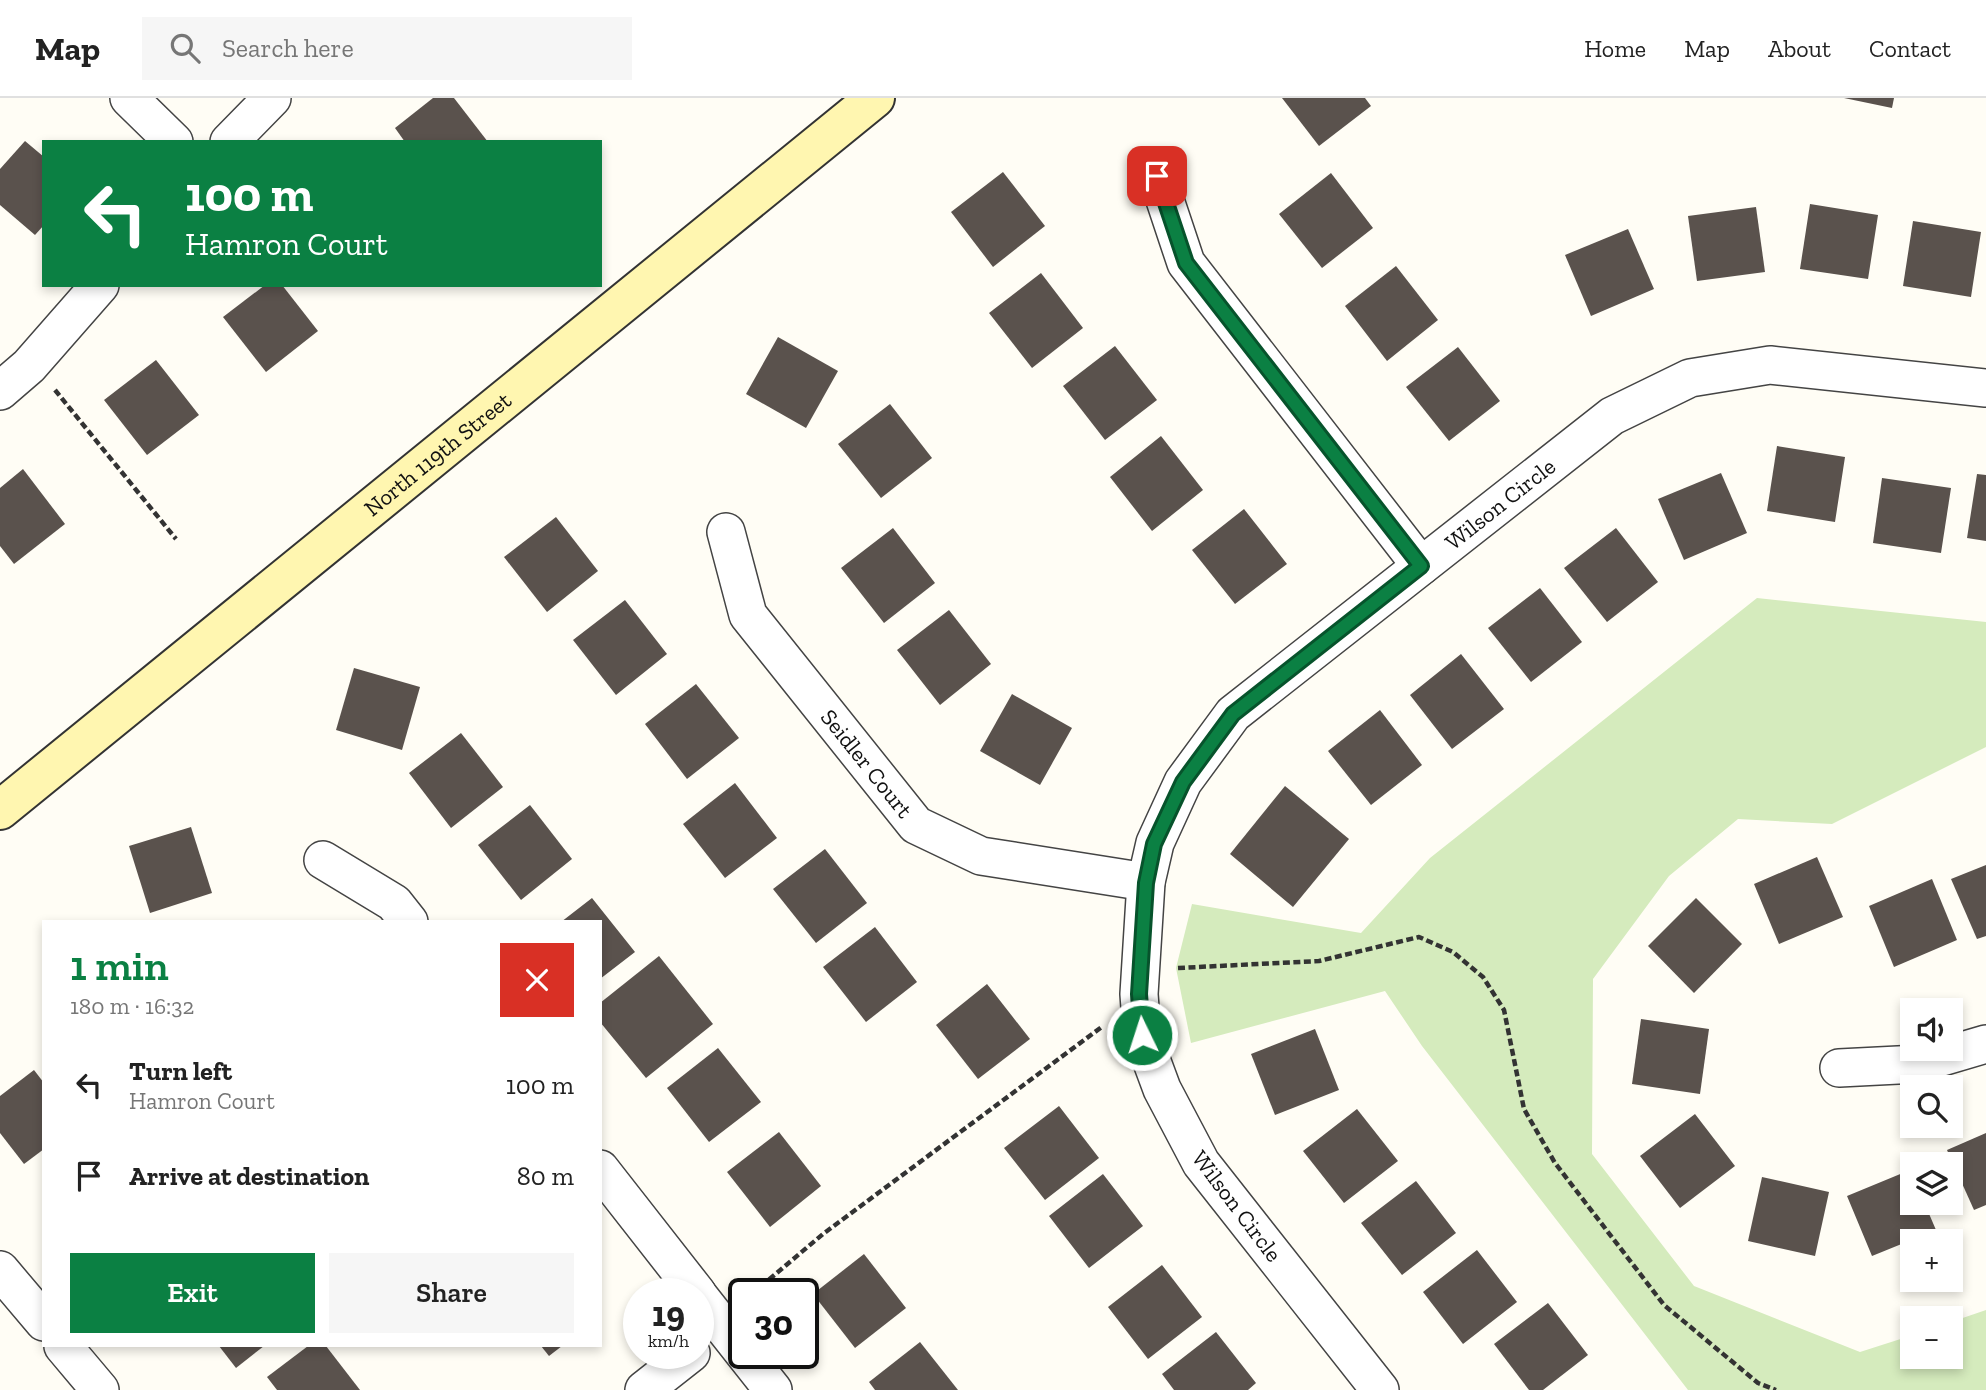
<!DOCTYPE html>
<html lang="en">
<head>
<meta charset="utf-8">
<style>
  :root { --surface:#fff; --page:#f6f6f6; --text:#222; --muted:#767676; --line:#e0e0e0; --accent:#0b8043 }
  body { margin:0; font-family:"Zilla Slab",serif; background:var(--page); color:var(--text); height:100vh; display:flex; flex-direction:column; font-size:26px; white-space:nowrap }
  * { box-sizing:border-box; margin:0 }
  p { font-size:23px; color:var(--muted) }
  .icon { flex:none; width:38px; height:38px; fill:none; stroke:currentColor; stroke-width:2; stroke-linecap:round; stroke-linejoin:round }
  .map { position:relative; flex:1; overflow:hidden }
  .panel { position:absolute; left:42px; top:822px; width:560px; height:427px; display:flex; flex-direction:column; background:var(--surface); border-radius:0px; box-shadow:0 4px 10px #0003 }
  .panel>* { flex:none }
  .banner { position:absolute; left:42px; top:42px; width:560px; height:147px; border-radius:0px; box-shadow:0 4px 10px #0003; background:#0b8043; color:#fff; overflow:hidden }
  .buttons { position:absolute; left:1900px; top:900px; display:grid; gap:14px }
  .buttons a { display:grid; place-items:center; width:63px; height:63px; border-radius:0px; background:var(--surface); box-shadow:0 4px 10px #0003; font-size:35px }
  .speed { position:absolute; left:623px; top:1180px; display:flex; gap:14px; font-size:35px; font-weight:700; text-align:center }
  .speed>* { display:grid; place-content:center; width:91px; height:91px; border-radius:50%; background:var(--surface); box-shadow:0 4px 10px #0003; line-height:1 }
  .speed small { font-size:18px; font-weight:400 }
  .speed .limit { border:4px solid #111; border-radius:10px; background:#fff; color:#111 }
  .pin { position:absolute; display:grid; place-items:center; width:60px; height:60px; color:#fff; margin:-30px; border-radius:14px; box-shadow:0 4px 10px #0006 }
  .me { position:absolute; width:77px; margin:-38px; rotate:356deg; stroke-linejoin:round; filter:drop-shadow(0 0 5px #0008) }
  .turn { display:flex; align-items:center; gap:24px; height:147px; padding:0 28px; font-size:32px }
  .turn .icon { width:91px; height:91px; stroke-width:2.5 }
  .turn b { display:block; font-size:49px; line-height:60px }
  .round { display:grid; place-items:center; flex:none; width:74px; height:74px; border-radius:0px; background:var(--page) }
  .overview { display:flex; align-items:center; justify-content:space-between; height:119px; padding:0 28px }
  h1 { font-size:42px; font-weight:600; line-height:52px; color:var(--accent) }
  .primary-button { display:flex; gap:14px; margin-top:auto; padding:14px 28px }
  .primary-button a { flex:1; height:80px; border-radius:0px; background:var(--accent); color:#fff; font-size:28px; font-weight:600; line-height:80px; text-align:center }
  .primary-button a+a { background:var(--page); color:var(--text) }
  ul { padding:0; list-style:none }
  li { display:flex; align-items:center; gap:21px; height:91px; padding:0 28px }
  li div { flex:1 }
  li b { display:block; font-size:26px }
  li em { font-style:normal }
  header { display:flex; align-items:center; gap:42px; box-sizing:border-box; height:98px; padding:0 35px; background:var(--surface); border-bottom:2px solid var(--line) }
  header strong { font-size:33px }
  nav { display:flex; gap:38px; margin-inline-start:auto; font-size:24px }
  .search { width:490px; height:63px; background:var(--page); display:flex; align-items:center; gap:18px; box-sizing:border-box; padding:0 24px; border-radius:0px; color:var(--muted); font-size:26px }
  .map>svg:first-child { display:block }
  .green { fill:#d5ebbd }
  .building { fill:#5a524d }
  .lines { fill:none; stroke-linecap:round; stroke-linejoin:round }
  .street-casing { stroke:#444; stroke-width:40 }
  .secondary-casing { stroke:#333; stroke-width:42 }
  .path { stroke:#333; stroke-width:4.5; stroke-dasharray:7 3.5; stroke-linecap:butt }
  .street { stroke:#fff; stroke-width:37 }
  .secondary { stroke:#fff6b0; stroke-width:38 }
  .route-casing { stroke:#07532c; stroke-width:18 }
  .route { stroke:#0b8043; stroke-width:12 }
  .labels { text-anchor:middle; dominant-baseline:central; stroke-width:7; stroke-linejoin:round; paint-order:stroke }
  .street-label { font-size:23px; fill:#111; stroke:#fff }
</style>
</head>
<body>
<header>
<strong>Map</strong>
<div class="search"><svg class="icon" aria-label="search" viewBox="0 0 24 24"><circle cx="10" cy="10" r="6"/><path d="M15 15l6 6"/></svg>Search here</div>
<nav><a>Home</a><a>Map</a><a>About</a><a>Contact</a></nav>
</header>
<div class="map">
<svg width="1986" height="1292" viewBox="0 0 1986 1292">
  <rect width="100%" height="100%" fill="#fffdf5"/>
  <!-- green -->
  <path class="green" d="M1757,500L1986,524V649L1832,726L1738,721L1669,778L1593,881L1592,1056L1694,1188L1860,1254L1913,1237V1258H1951V1224L1986,1212V1292H1688L1422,948L1385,893L1191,945L1176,870L1192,806L1361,835L1430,760Z"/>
  <!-- building -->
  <g class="building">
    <path d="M433,0H454L488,44H405L395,30Z"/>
    <path d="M1282,0H1365L1371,8L1319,48Z"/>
    <path d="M1844,0H1894L1892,10Z"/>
    <path d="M25,43L44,59V127L35,137L0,107V71Z"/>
    <path d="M1003,74L1045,128L993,169L951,114Z"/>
    <path d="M1331,75L1373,130L1322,170L1279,116Z"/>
    <path d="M1810,106L1878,117L1868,181L1800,171Z"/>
    <path d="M1756,109L1765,174L1697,183L1688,118Z"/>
    <path d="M1913,123L1981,134L1971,199L1903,188Z"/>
    <path d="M1628,131L1654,191L1591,218L1565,157Z"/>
    <path d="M1396,168L1438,222L1387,263L1345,208Z"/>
    <path d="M1041,175L1083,230L1032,270L989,215Z"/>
    <path d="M265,187H282L318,233L266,274L223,219Z"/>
    <path d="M778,239L838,273L806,330L746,296Z"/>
    <path d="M1115,248L1157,302L1105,342L1063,288Z"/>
    <path d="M1458,249L1500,303L1449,343L1406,289Z"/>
    <path d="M156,262L199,317L147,357L104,302Z"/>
    <path d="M890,306L932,360L881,400L838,346Z"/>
    <path d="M1161,338L1203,392L1152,433L1110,379Z"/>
    <path d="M1777,348L1845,359L1835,424L1767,413Z"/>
    <path d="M23,371L65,426L14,466L0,448V390Z"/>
    <path d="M1721,375L1747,435L1684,462L1658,401Z"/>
    <path d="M1977,376L1986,377V443L1967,440Z"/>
    <path d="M1882,380L1951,390L1941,455L1873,445Z"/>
    <path d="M1244,411L1287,466L1235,506L1192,452Z"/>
    <path d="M556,419L598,473L547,514L504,459Z"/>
    <path d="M893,430L935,485L884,525L841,470Z"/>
    <path d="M1616,430L1658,484L1607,524L1564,470Z"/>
    <path d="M1540,490L1582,544L1531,584L1488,530Z"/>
    <path d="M625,502L667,556L616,597L573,542Z"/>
    <path d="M949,512L991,566L940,607L897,552Z"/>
    <path d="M1461,556L1504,611L1452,651L1410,597Z"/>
    <path d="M354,570L420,589L402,652L336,632Z"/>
    <path d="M696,586L739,640L687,681L645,626Z"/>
    <path d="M1012,596L1072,630L1040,687L980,653Z"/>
    <path d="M1380,612L1422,667L1371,707L1328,653Z"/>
    <path d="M461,635L503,689L451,730L409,675Z"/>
    <path d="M735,685L777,740L725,780L683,726Z"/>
    <path d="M1285,688L1349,741L1293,809L1230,756Z"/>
    <path d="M530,707L572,761L521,802L478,747Z"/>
    <path d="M191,729L212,795L150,815L129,748Z"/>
    <path d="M825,751L867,805L816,845L773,791Z"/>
    <path d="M1817,759L1843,819L1779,846L1754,786Z"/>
    <path d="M1986,767V838L1977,841L1951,781Z"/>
    <path d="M1932,781L1957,842L1894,869L1869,808Z"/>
    <path d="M592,800L635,854L600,881V824H561Z"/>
    <path d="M1696,800L1742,846L1694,895L1648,848Z"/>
    <path d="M875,829L917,884L866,924L823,869Z"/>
    <path d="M659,858L713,926L646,980L600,924V905Z"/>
    <path d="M987,886L1030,941L978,981L936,927Z"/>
    <path d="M1641,921L1709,931L1700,996L1632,986Z"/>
    <path d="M1315,931L1339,992L1275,1017L1251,956Z"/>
    <path d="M718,950L761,1004L709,1044L667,990Z"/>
    <path d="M34,972L44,985V1051L24,1066L0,1035V998Z"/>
    <path d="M1059,1008L1099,1060L1045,1102L1004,1050Z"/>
    <path d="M1357,1011L1398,1063L1344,1105L1303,1053Z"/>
    <path d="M1695,1016L1735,1068L1680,1110L1640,1058Z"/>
    <path d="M779,1034L821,1088L770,1129L727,1074Z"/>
    <path d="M1986,1035V1107L1974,1112L1947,1052Z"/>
    <path d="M1910,1072L1913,1104H1924L1936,1132L1872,1158L1847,1098Z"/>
    <path d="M1103,1076L1143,1128L1089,1170L1049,1118Z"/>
    <path d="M1762,1079L1829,1094L1815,1158L1748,1143Z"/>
    <path d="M1416,1083L1456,1135L1402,1177L1361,1125Z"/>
    <path d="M1477,1152L1517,1204L1463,1246L1423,1194Z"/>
    <path d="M864,1156L906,1210L855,1250L813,1196Z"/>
    <path d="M1162,1167L1202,1219L1148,1261L1108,1209Z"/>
    <path d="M1548,1205L1588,1257L1543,1292H1529L1494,1246Z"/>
    <path d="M1216,1234L1256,1285L1248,1292H1174L1162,1276Z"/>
    <path d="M920,1244L958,1292H875L869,1284Z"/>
    <path d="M219,1248H264L236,1270Z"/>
    <path d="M308,1248H326L360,1292H277L267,1279Z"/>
    <path d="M541,1248H562L549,1258Z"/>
  </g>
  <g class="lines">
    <!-- street casing -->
    <g class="street-casing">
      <g id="street">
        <path d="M129,0L174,44"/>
        <path d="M229,44L272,0"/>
        <path d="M1157,78L1186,165L1421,468"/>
        <path d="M0,293L29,268L100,187"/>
        <path id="s1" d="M726,434L748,517L916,727L981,758L1146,784"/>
        <path d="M323,762L394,805L409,824"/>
        <path d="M1839,970L1918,966L1986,946"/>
        <path d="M600,1071L697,1195"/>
        <path d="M0,1172L44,1224"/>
        <path d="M698,1197L773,1292"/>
        <path d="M63,1248L100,1292"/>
        <path d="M644,1292L691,1255"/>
        <path id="s2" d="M1380,1292L1201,1065L1162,991L1142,937L1139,896L1146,784L1155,745L1183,684L1233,616L1612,318L1690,280L1770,267L1986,290"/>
      </g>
    </g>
    <!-- secondary casing -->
    <g class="secondary-casing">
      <g id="secondary">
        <path id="s3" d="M0,712L875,0"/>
      </g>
    </g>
    <!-- path -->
    <g class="path">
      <path d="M55,292L176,441"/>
      <path d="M1178,870L1319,863L1419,839L1453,854L1483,879L1504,912L1524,1011L1555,1065L1664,1207L1758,1285L1776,1292"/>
      <path d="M753,1195L823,1136L1103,928"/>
    </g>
    <!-- street -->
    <use href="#street" class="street"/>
    <!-- secondary -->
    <use href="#secondary" class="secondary"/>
  </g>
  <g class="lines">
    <!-- route casing -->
    <g class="route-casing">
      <path id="route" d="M1142,937L1139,896L1146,785L1154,746L1183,684L1233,616L1421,468L1186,165L1157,78"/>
    </g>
    <!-- route -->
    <use href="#route" class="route"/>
  </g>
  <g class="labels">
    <!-- street labels -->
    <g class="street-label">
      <text stroke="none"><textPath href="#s3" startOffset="564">North 119th Street</textPath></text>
      <text stroke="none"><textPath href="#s2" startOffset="1115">Wilson Circle</textPath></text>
      <text stroke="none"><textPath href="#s1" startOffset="276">Seidler Court</textPath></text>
      <text transform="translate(1237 1108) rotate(53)">Wilson Circle</text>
    </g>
  </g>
</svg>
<div class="buttons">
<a><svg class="icon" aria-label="sound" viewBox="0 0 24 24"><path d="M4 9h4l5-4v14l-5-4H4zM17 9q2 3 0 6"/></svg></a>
<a><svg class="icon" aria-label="search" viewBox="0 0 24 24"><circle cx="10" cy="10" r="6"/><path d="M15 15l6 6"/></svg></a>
<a><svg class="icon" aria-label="layers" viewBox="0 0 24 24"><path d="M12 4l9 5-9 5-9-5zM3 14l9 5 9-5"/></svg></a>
<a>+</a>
<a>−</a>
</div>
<div class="speed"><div>19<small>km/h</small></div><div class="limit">30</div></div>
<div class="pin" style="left:1157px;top:78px;background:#d93025"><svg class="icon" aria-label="arrive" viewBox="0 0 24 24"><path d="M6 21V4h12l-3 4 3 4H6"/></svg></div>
<svg class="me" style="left:1142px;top:937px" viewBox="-20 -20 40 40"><circle r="17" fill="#0b8043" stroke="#fff" stroke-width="3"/><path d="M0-11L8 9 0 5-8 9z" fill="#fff"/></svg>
<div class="banner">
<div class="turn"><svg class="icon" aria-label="left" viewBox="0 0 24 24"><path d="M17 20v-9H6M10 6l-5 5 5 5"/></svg><div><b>100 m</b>Hamron Court</div></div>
</div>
<section class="panel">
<div class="overview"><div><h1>1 min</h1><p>180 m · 16:32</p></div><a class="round" style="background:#d93025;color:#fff"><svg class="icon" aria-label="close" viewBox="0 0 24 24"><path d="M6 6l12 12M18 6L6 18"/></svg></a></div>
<ul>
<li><svg class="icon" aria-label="left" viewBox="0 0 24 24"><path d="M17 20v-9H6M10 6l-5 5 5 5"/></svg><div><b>Turn left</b><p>Hamron Court</p></div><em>100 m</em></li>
<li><svg class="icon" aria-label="arrive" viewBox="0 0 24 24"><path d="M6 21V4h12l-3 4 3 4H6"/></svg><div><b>Arrive at destination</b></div><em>80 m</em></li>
</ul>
<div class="primary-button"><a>Exit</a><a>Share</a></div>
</section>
</div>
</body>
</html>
